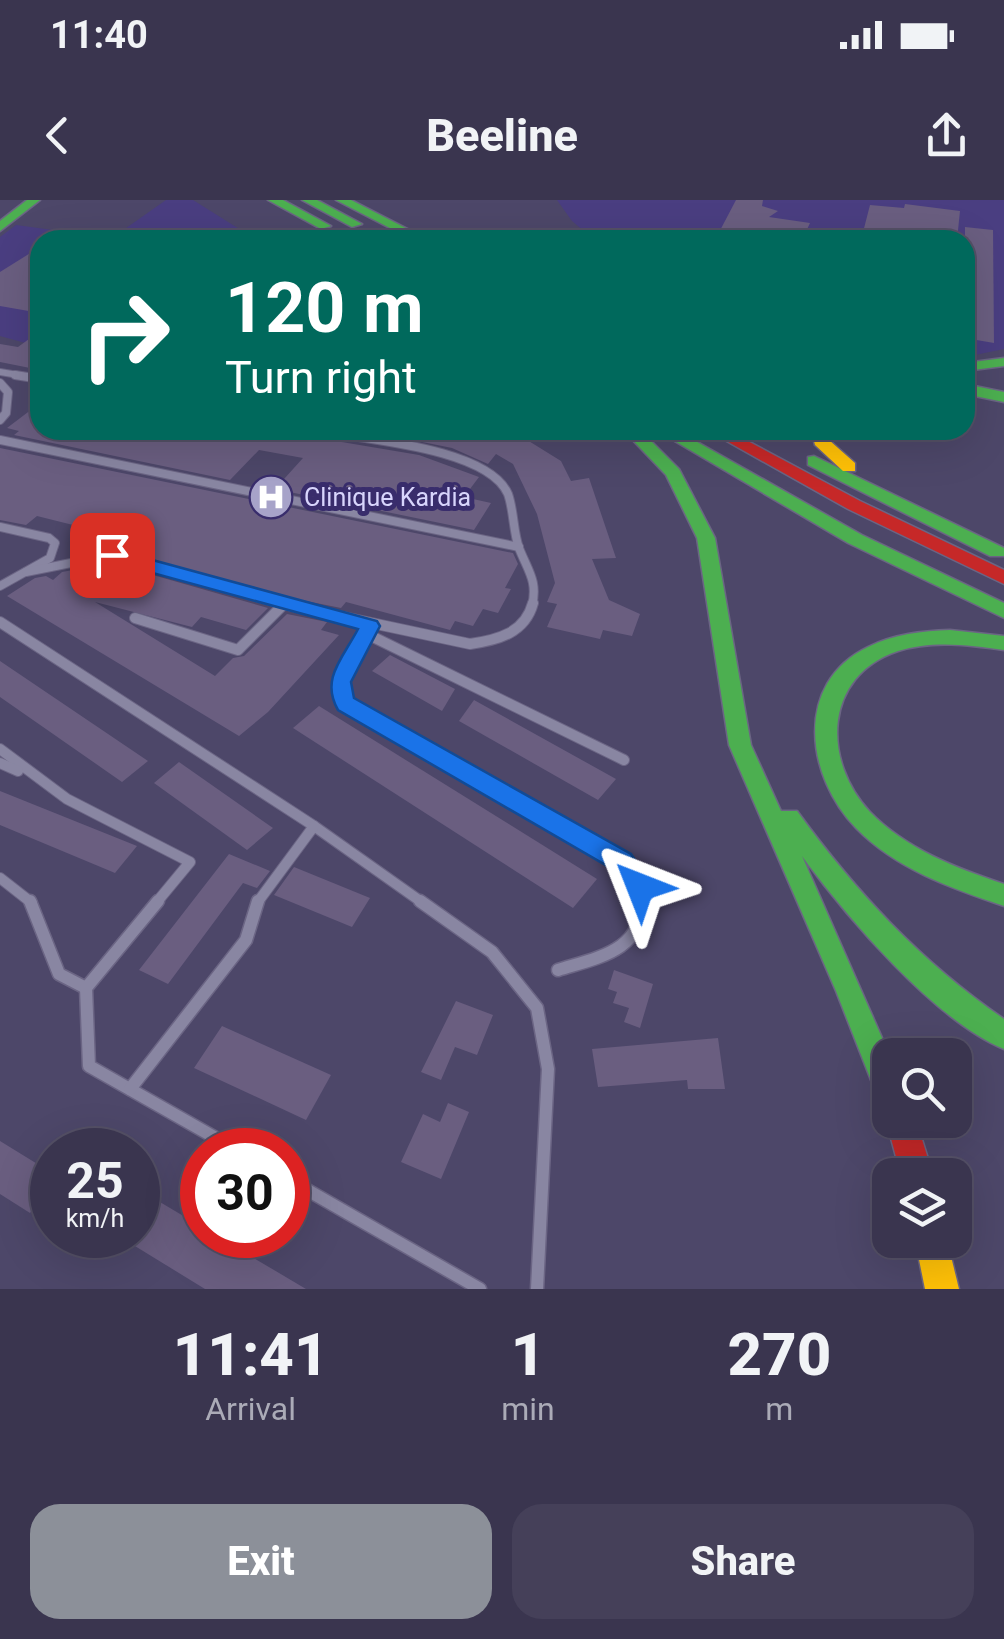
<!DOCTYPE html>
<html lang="en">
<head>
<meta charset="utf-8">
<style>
  :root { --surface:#3a354f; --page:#454059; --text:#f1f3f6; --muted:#ababb7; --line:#545066; --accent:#8c9099 }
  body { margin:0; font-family:Roboto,sans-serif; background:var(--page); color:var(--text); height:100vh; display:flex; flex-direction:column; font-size:38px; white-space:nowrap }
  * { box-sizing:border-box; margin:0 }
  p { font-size:32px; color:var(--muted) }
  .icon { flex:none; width:55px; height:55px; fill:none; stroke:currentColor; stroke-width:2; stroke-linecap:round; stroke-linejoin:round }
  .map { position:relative; height:1089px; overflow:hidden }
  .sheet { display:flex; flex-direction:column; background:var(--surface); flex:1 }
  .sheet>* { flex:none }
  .banner { position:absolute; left:30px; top:30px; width:945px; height:210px; border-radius:30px; box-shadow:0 10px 40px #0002,0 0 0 2px var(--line); background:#00695c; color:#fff; overflow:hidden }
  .tools { position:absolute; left:872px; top:838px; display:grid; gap:20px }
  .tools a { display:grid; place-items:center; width:100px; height:100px; border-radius:20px; background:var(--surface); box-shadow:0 10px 40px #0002,0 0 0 2px var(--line); font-size:50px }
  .speed { position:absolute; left:30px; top:928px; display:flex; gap:20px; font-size:50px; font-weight:700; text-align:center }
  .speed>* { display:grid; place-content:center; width:130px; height:130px; border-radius:50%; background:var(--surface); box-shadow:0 10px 40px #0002,0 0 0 2px var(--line); line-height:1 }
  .speed small { font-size:25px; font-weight:400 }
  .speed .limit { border:15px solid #d22; background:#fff; color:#111 }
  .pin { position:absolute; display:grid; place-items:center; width:85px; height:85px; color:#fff; margin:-42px; border-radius:20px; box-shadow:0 5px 15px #0006 }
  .me { position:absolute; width:110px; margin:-55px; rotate:315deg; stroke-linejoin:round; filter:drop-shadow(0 0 8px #0008) }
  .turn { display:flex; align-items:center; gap:35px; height:210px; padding:0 30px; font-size:45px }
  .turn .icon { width:130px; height:130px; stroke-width:2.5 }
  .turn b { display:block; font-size:70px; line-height:85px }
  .eta { display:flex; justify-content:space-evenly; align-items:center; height:170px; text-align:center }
  .eta b { font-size:60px; font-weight:800; line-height:70px }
  .button { display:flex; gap:20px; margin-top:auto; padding:20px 30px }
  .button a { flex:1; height:115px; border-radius:30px; background:var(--accent); color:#fff; font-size:40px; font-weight:800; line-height:115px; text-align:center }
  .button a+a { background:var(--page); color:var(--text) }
  .status { display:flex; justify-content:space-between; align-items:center; height:70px; padding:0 50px; background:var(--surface); direction:ltr }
  .status svg { height:28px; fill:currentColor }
  header { display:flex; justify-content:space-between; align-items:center; height:130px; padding:0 30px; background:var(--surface); font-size:45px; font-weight:800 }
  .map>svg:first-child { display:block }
  .built { fill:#4a3e81 }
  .building { fill:#6a5e80 }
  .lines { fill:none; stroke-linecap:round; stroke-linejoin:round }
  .street-far3-casing { stroke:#6b6584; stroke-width:8 }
  .street-far2-casing { stroke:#6b6584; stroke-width:10 }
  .street-far1-casing { stroke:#6b6584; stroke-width:12 }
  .street-casing { stroke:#6b6584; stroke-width:15 }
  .fast-casing { stroke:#6b6584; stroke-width:3 }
  .slow-casing { stroke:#6b6584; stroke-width:3 }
  .jam-casing { stroke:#6b6584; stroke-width:3 }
  .street-far3 { stroke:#8986a2; stroke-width:6 }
  .street-far2 { stroke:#8986a2; stroke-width:8 }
  .street-far1 { stroke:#8986a2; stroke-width:10 }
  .street { stroke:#8986a2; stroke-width:12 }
  .fast { fill:#4caf50; fill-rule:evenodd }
  .slow { fill:#ffc107; fill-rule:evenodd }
  .jam { fill:#c62828; fill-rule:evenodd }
  .route { fill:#1a73e8; stroke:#114b97; stroke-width:2.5 }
  .labels { text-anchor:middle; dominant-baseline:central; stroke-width:10; stroke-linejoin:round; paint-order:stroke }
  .far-poi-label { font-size:25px; fill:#d8d5fc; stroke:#392d6c; text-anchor:start }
</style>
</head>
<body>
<div class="status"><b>11:40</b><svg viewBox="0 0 49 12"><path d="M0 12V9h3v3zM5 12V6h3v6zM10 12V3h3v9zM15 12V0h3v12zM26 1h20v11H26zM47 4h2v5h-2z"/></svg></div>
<header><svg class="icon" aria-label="back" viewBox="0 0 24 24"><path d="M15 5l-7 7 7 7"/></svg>Beeline<svg class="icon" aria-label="share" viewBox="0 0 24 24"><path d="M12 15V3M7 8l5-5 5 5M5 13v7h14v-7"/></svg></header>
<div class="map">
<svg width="1004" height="1089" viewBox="0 0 1004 1089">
  <rect width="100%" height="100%" fill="#4d4769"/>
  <!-- built -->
  <g class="built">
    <path d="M166,0H193L257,40H40V147L0,136V37L16,25L112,38Z"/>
    <path d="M557,0H1004V149L965,157V40H680L685,37L599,35L584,31L572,21Z"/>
  </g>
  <!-- building -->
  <g class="building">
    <path d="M736,0H763L762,6L778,11L769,17L810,23L803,38L715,40Z"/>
    <path d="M905,4L960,11L957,40H861L870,5L904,8Z"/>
    <path d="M965,27L993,30L994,143L965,138Z"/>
    <path d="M40,47V113L0,106V72Z"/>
    <path d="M40,131V170L0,162V144L18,147Z"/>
    <path d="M40,203V230H306L312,237L419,255L479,277L464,297L491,303L474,330L275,289L303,258L259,250L230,280L14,235L19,231L7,228Z"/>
    <path d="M363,230H511L561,261L571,281L589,278L616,358L592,359L609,400L640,414L632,436L603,430L600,439L547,427L557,404L547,402L555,383L537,314L513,264L496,254L488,264L452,248Z"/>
    <path d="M0,248L513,353L518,364L505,388L511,389L498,413L483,409L473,426L455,421L450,430L346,402L341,408L276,395L113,348L103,349L117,336L37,316L26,325L0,320Z"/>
    <path d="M111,363L268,408L246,430L201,417L192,427L95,402L215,476L233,458L244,456L287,414L327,422L321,430L339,435L268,512L239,536L7,396L35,378L46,376L53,380L62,372Z"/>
    <path d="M390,455L455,489L442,511L372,471Z"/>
    <path d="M0,461L148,561L122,582L0,497Z"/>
    <path d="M474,500L616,579L598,600L459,521Z"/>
    <path d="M319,506L597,679L573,708L293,528Z"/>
    <path d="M179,562L273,628L247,650L154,583Z"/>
    <path d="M0,591L137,646L115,673L0,625Z"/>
    <path d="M229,654L270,671L257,688L243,683L168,784L139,770Z"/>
    <path d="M294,667L370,698L352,727L274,695Z"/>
    <path d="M614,770L653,784L640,828L624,822L629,808L613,803L617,792L608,789Z"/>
    <path d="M456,801L493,815L477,855L455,847L441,880L421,872Z"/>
    <path d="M222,826L331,875L306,920L194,868Z"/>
    <path d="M718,838L725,889H688L687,880L598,887L592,849Z"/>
    <path d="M448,903L469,912L441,979L401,962L423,914L440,922Z"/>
    <path d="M0,941L52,973V983L30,1013L0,994Z"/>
    <path d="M138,989L202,1027V1035H215L306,1089H205L117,1035H138Z"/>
  </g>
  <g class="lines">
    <!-- street-far3 casing -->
    <g class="street-far3-casing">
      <path id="street-far3" d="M0,172L30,177"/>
    </g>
    <!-- street-far2 casing -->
    <g class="street-far2-casing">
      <g id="street-far2">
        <path d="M15,175L40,179"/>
        <path d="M0,183L8,192L6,213L0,220"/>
        <path d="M313,230C360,239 488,247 508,294C514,311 513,331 519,348C528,371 538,381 532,406"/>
        <path d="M0,240L519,347"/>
        <path d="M0,327L49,338L55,343L50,358L0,386"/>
        <path d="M26,372L111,355L288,406"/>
      </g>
    </g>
    <!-- street-far1 casing -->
    <g class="street-far1-casing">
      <g id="street-far1">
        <path d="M278,403L470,444C498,440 525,433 533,403"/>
        <path d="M135,418L238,450L283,405"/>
        <path d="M0,422L314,626L423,703"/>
        <path d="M370,426L344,474L346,504L622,662L637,686L642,703"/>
        <path d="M365,433L624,560"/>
        <path d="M0,549L67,599L190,662L156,703"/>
        <path d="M0,563L18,571"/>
        <path d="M0,678L32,703"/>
        <path d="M257,703L314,626"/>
      </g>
    </g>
    <!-- street casing -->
    <g class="street-casing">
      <g id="street">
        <path d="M30,701L59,774L86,788"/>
        <path d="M158,701L86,788L89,866L237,950"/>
        <path d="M420,701L492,752L537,808L548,869L537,1089"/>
        <path d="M558,770C596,758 644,751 641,701"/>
        <path d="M130,889L246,740L258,701"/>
        <path d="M288,979L480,1089"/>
      </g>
    </g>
    <!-- fast casing -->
    <g class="fast-casing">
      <g id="fast">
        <path d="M27,0H40L0,31V21Z"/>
        <path d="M268,0H283L331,26L321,29Z"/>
        <path d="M302,0H317L362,24L352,27Z"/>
        <path d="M336,0H351L429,40H413Z"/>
        <path d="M1004,158V166L965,171V163Z"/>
        <path d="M965,184L1004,192V202L965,194Z"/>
        <path d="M623,230H640L679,269L715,338L751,545L781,611H797C856,692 921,762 1004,819V849C935,821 846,716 802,656L890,856V908L880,903L836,791L729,545L697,338L666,275Z"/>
        <path d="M656,230H676L862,335L1004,403V418L848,343Z"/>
        <path d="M814,256L1004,348V356H990L808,265V257Z"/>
        <path d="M950,430L1004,436V450C970,445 932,440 898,451C823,476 822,561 870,612C906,649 956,668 1004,684V706C951,688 896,669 856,628C806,577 793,483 868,447C894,434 922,431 950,430Z"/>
      </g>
    </g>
    <!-- slow casing -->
    <g class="slow-casing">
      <g id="slow">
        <path d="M811,230H827L829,240L855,263V271H843L815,245Z"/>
        <path d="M915,1040H947L959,1089H925Z"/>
      </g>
    </g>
    <!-- jam casing -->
    <g class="jam-casing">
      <g id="jam">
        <path d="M707,230H727L860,301L1004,370V384L848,309Z"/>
        <path d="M890,910V920H916L933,975H901L886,920Z"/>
      </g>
    </g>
    <!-- street-far3 -->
    <use href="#street-far3" class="street-far3"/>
    <!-- street-far2 -->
    <use href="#street-far2" class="street-far2"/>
    <!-- street-far1 -->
    <use href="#street-far1" class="street-far1"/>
    <!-- street -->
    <use href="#street" class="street"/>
    <!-- fast -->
    <use href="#fast" class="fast"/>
    <!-- slow -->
    <use href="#slow" class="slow"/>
    <!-- jam -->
    <use href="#jam" class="jam"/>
  </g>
  <!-- route -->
  <path class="route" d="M112,349L377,421L380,426L351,482L354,498L631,654L653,687L650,695C630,702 624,684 614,670L338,510C320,479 343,458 358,429L105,360L102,355Z"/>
  <!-- icons -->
  <defs>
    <g id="hospital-disc" transform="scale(2.25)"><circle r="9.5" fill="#a7a3c9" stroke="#392d6c"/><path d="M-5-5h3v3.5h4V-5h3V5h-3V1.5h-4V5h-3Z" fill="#fff"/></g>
  </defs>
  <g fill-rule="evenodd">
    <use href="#hospital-disc" x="271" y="297"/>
  </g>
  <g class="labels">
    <!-- far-poi labels -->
    <g class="far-poi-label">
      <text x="304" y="297">Clinique Kardia</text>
    </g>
  </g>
</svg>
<div class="tools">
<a><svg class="icon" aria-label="search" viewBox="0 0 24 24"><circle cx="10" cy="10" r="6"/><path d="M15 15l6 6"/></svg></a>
<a><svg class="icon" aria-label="layers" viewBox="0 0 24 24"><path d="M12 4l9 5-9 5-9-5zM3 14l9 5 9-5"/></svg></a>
</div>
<div class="speed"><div>25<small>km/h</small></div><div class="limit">30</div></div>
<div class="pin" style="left:112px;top:355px;background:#d93025"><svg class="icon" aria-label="arrive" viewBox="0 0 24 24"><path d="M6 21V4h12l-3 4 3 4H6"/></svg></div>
<svg class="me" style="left:640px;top:687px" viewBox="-20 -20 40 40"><path d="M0-17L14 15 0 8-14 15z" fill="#1a73e8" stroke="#fff" stroke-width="4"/></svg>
<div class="banner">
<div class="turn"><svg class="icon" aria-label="right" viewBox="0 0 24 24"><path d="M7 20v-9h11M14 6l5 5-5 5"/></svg><div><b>120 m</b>Turn right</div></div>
</div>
</div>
<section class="sheet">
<div class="eta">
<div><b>11:41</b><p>Arrival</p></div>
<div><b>1</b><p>min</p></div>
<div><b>270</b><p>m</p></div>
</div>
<div class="button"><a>Exit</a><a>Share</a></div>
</section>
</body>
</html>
